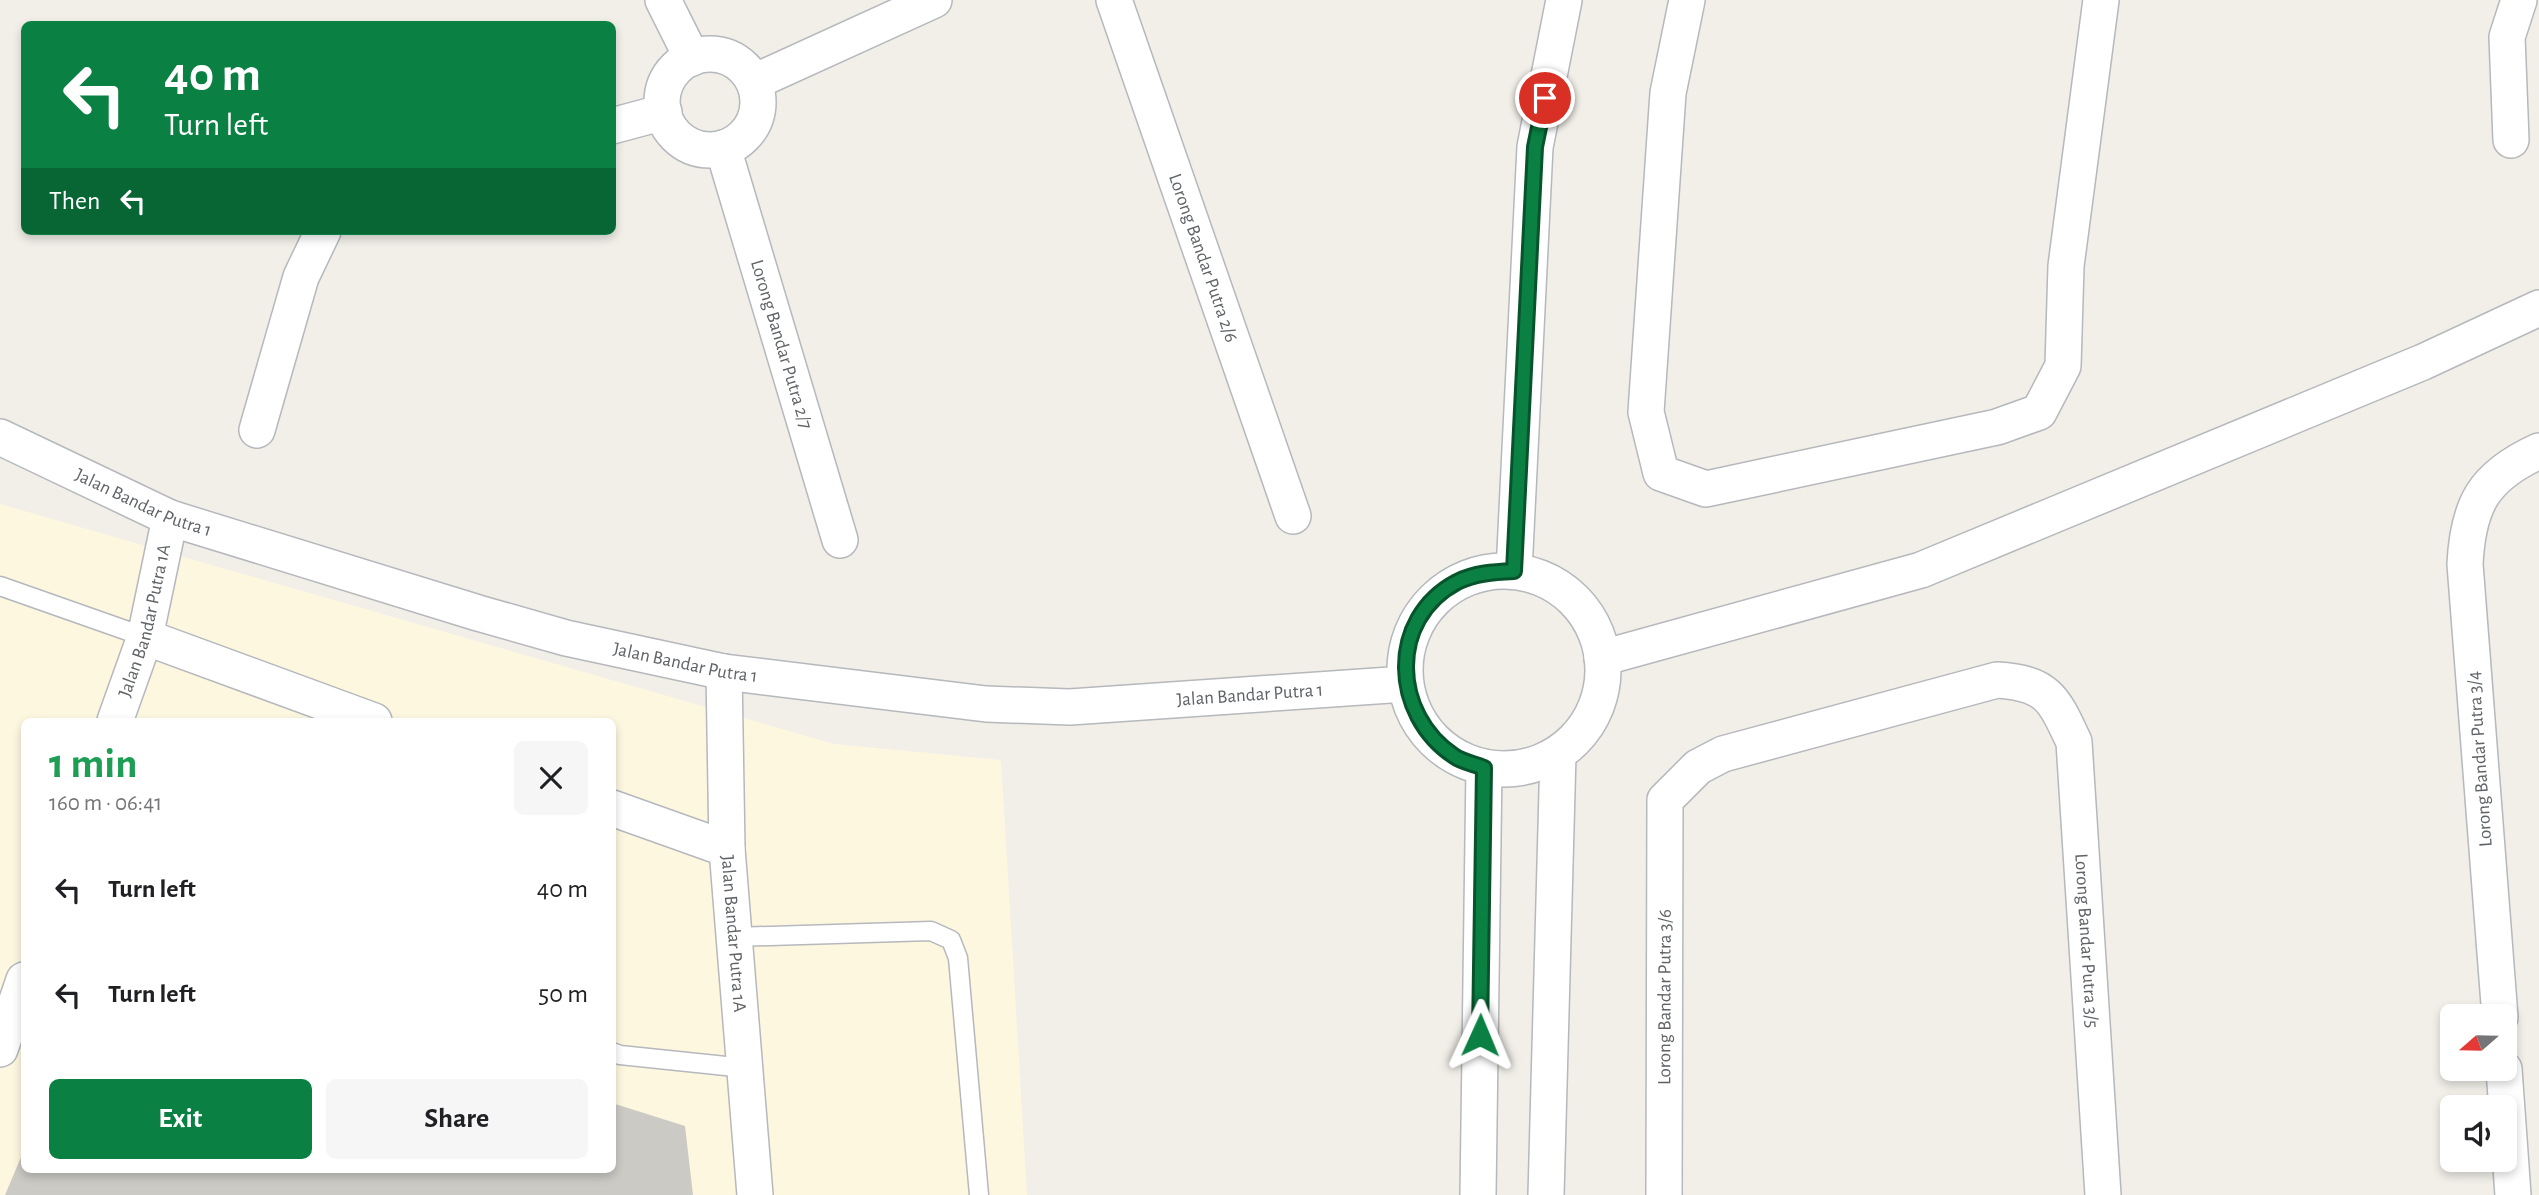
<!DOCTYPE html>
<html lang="en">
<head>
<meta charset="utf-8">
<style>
  :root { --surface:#fff; --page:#f6f6f6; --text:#202124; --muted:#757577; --accent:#0b8043 }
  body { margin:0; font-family:"Alegreya Sans",sans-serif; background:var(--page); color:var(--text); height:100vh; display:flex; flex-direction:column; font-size:26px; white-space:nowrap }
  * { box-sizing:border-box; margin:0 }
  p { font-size:23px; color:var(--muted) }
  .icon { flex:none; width:38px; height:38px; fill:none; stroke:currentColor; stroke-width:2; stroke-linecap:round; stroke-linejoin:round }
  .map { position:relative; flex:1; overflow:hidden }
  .side { position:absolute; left:21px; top:718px; width:595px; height:455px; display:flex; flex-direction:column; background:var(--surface); border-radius:10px; box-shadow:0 4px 10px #0003 }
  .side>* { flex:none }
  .banner { position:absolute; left:21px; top:21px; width:595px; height:214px; border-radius:10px; box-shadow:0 4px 10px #0003; background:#0b8043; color:#fff; overflow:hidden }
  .needle { width:46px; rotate:250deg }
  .tools { position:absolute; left:2440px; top:1004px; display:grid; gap:14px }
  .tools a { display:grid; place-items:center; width:77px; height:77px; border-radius:10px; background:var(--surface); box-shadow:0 4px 10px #0003; font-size:35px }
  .pin { position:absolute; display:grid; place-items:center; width:60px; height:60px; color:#fff; margin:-30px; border:4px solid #fff; border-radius:50%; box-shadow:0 2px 7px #0007 }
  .me { position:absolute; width:77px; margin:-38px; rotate:1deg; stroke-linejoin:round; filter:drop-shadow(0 0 5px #0008) }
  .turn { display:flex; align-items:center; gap:24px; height:147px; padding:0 28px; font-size:32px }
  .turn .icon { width:91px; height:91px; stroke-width:2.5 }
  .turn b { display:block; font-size:49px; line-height:60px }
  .then { display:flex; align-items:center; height:66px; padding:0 28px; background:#0003; gap:14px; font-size:26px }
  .round { display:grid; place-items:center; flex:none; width:74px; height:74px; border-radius:10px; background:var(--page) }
  .headline { display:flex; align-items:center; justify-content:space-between; height:119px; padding:0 28px }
  h1 { font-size:42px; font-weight:600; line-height:52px; color:#1e9e55 }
  .button { display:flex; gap:14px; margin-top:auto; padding:14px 28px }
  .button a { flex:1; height:80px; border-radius:10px; background:var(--accent); color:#fff; font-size:28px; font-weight:600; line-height:80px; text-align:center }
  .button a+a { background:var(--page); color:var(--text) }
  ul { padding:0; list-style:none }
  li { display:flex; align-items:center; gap:21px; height:105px; padding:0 28px }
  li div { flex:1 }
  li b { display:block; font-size:26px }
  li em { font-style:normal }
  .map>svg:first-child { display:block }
  .commercial { fill:#fef7e0; fill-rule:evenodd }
  .building { fill:#cccac5 }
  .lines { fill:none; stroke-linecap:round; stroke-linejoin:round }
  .service-casing { stroke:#b5b8bc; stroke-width:21 }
  .minor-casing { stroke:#b5b8bc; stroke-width:38 }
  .service { stroke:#fff; stroke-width:18 }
  .minor { stroke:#fff; stroke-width:35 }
  .route-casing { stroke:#07532c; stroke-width:18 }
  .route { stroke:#0b8043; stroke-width:12 }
  .labels { text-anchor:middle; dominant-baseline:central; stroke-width:6; stroke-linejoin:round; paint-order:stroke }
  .street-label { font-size:19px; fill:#5f6368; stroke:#fff }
</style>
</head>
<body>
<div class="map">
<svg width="2539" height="1195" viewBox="0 0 2539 1195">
  <rect width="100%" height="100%" fill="#f1efe8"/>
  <!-- commercial -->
  <path class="commercial" d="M0,504L834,744L1001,760L1027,1195H0ZM24,721H612V1169H24Z"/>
  <!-- building -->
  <path class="building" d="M612,1103L685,1126L693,1195H5L24,1150V1169H612Z"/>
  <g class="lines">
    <!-- service casing -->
    <g class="service-casing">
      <g id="service">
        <path d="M0,586L145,637"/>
        <path d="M734,937L931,931L951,940L958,958L979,1195"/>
        <path d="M612,1052L620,1055L745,1068"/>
      </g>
    </g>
    <!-- minor casing -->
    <g class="minor-casing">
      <g id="minor">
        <path d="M663,0L692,58"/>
        <path id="s1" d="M1114,0L1293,516"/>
        <path d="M1687,0L1668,93L1646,412L1661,473L1706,489L1997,427L2039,412L2063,366L2066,266L2101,0"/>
        <circle cx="710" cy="102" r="48"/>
        <path d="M754,82L934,0"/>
        <path d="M612,126L664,112"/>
        <path d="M2511,140L2507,37L2519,0"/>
        <path id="s2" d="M723,148L840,540"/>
        <path d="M257,430L301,277L323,231"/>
        <path id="s3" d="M0,437L170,518L478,613L566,638L724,672L986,704L1070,707L1405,684"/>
        <path d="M1514,571L1535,147L1564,0"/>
        <circle cx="1504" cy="670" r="99"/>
        <path d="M145,637L374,721"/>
        <path d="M1602,658L1921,570L2423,362L2539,308"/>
        <path id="s4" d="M724,672L727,849L755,1195"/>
        <path id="s5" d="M115,721L145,637L170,518"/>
        <path d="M612,808L727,849"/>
        <path d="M2500,1017L2465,564C2468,504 2484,476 2539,451"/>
        <path d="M0,1049L24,980"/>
        <path d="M2504,1069L2513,1195"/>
        <path d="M1478,1195L1484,767"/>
        <path d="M1546,1195L1558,754"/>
        <path id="s6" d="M1664,1195L1665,800L1698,767L1723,754L1997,680C2048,683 2054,699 2074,742L2103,1195"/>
      </g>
    </g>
    <!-- service -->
    <use href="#service" class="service"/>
    <!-- minor -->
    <use href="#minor" class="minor"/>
  </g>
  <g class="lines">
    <!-- route casing -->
    <g class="route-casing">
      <path id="route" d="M1480,1035L1484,768C1475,764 1462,762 1454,756C1392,715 1387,619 1457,582C1475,573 1494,572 1514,571L1535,147L1545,98"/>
    </g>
    <!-- route -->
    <use href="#route" class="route"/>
  </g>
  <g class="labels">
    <!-- street labels -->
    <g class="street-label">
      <text stroke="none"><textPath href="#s1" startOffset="273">Lorong Bandar Putra 2/6</textPath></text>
      <text stroke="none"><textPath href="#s2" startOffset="205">Lorong Bandar Putra 2/7</textPath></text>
      <text stroke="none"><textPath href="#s3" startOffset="158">Jalan Bandar Putra 1</textPath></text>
      <text stroke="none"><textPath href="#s5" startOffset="105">Jalan Bandar Putra 1A</textPath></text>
      <text stroke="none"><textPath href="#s3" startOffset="724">Jalan Bandar Putra 1</textPath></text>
      <text stroke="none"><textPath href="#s3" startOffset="1292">Jalan Bandar Putra 1</textPath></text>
      <text transform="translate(2480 759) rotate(-94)">Lorong Bandar Putra 3/4</text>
      <text stroke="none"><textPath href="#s4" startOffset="262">Jalan Bandar Putra 1A</textPath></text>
      <text stroke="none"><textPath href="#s6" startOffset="1060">Lorong Bandar Putra 3/5</textPath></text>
      <text stroke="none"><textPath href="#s6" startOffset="198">Lorong Bandar Putra 3/6</textPath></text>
    </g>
  </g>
</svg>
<div class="tools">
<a><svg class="needle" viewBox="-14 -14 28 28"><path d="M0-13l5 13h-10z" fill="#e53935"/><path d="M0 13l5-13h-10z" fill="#757577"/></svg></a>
<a><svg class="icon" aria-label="sound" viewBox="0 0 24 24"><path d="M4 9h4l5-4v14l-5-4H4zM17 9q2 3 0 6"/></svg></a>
</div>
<div class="pin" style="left:1545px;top:98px;background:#d93025"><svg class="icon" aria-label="arrive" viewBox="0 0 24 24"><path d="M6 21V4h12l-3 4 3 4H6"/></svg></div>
<svg class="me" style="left:1480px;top:1035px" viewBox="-20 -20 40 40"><path d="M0-17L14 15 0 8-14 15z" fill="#0b8043" stroke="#fff" stroke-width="4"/></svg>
<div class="banner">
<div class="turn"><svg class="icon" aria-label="left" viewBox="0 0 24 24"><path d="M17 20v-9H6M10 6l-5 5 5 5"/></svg><div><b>40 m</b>Turn left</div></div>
<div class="then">Then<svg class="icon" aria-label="left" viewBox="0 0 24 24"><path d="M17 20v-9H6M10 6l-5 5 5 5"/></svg></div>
</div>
<section class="side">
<div class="headline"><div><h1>1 min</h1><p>160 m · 06:41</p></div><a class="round"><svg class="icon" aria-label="close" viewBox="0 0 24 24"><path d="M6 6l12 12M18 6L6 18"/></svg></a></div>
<ul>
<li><svg class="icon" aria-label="left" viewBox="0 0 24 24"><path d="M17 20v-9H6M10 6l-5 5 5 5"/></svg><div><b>Turn left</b></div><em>40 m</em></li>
<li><svg class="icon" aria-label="left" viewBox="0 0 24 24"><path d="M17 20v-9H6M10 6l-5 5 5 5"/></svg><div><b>Turn left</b></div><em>50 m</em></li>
</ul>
<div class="button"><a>Exit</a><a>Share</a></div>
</section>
</div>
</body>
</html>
